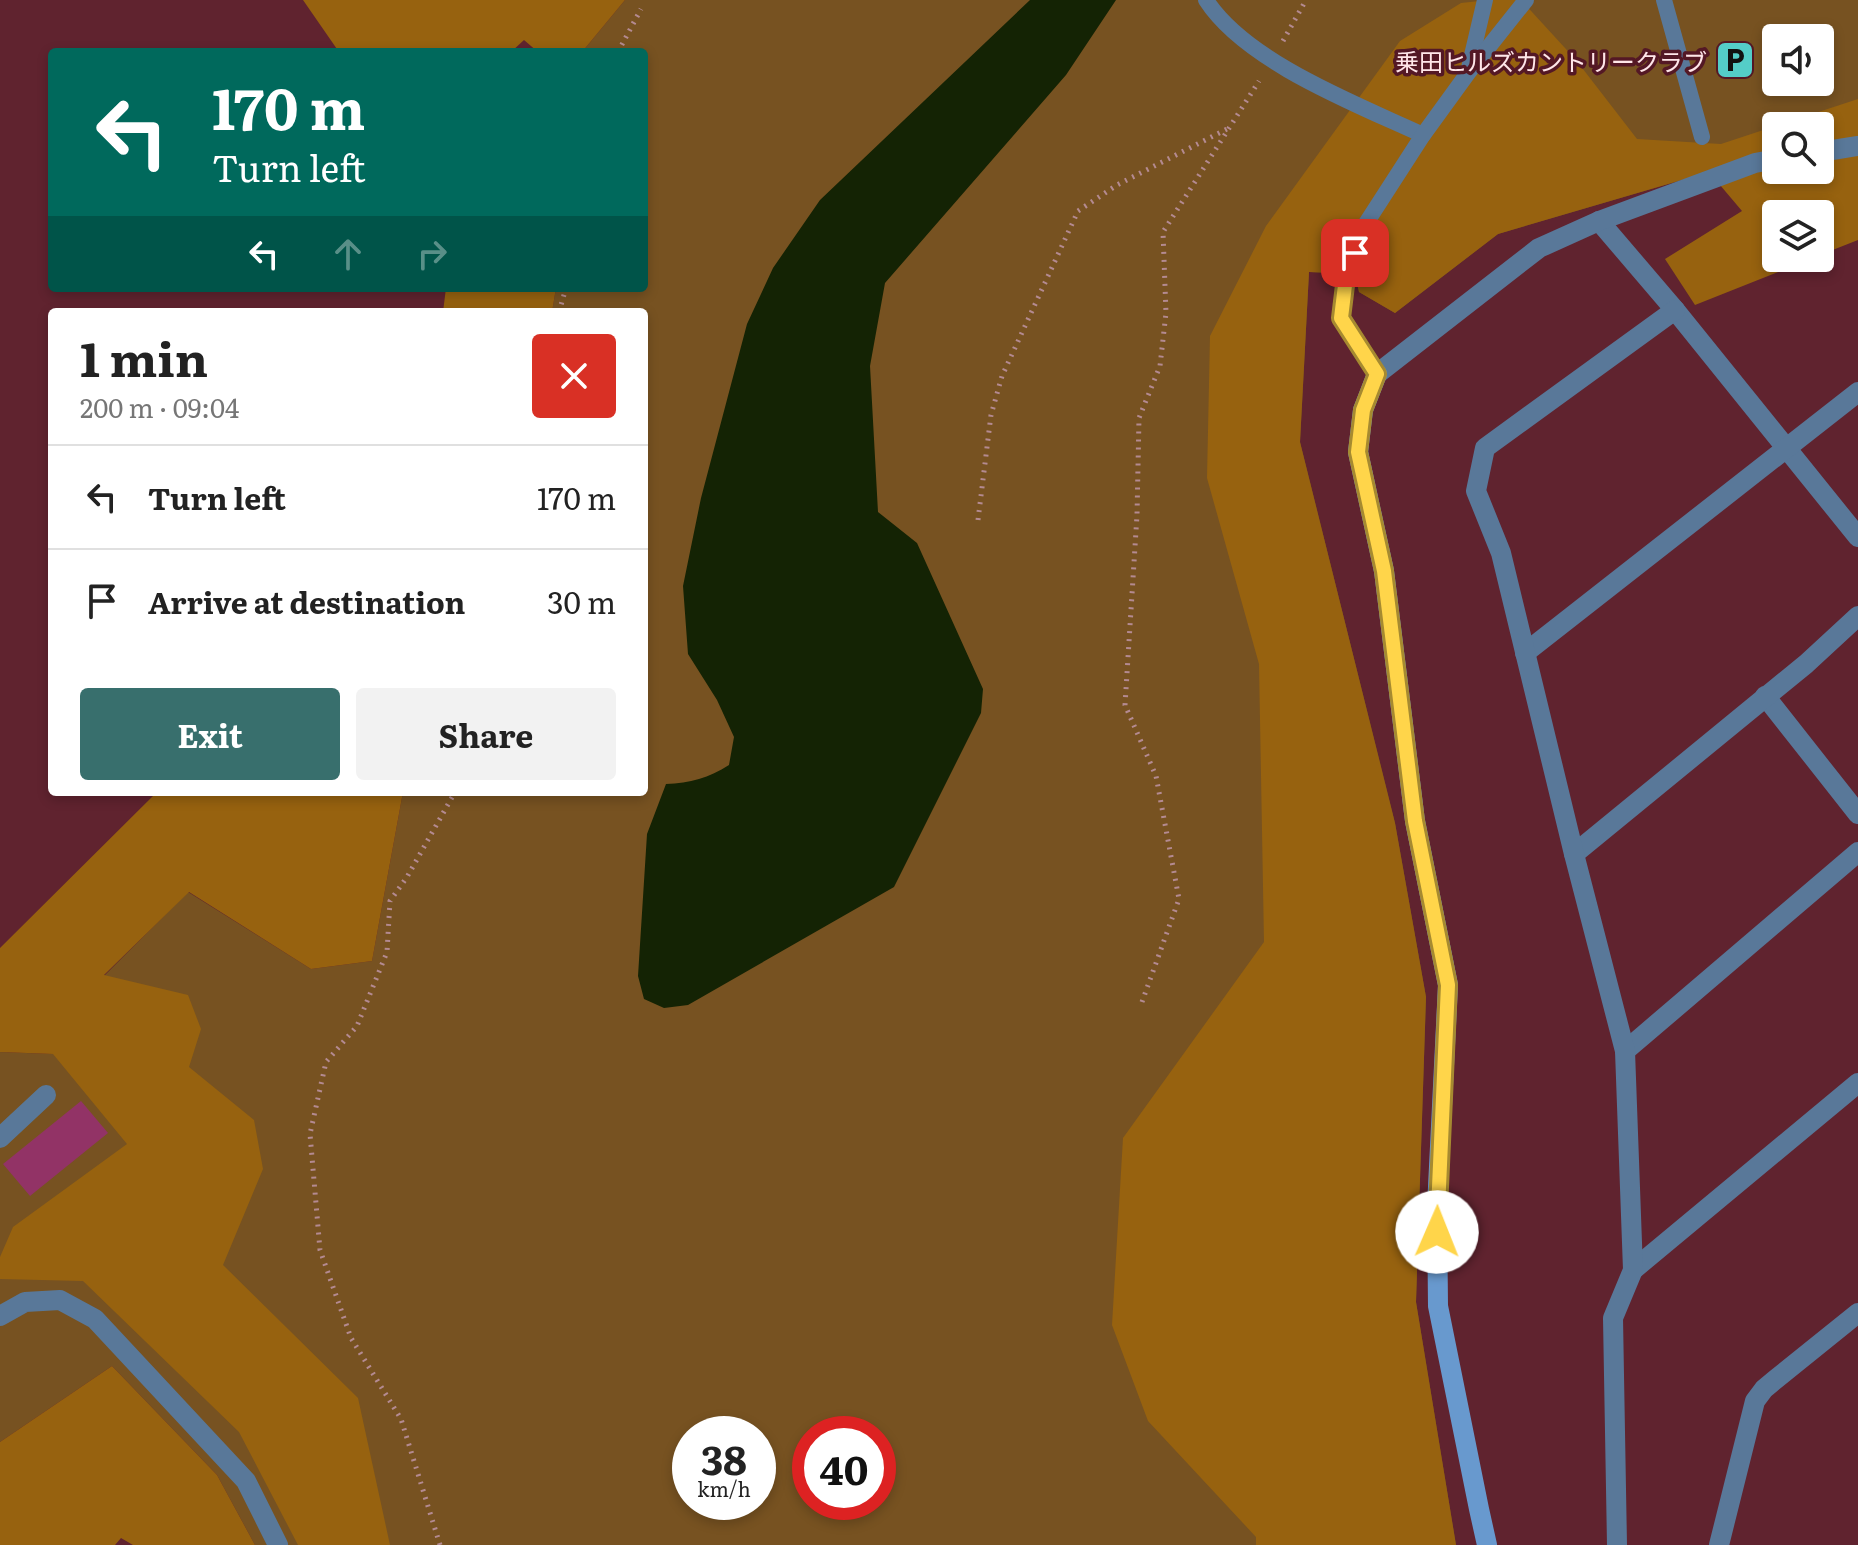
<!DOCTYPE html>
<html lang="en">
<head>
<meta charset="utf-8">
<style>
  :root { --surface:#fff; --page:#f2f2f2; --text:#222; --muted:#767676; --line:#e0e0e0; --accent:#386f6d }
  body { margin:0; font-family:Literata,"Noto Sans JP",serif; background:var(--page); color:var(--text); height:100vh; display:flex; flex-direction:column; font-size:30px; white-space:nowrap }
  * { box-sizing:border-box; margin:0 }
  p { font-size:26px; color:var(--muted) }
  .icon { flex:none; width:44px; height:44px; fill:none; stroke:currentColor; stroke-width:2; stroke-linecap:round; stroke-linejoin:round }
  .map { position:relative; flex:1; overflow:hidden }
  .side { position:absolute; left:48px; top:308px; width:600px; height:488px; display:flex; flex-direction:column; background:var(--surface); border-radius:8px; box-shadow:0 4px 12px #0003 }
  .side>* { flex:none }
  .guide { position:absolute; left:48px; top:48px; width:600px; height:244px; border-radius:8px; box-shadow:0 4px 12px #0003; background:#00695c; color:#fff; overflow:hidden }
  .tools { position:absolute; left:1762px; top:24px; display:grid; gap:16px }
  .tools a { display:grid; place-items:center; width:72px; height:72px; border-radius:8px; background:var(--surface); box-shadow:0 4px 12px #0003; font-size:40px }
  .speed { position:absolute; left:672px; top:1416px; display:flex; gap:16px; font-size:40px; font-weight:700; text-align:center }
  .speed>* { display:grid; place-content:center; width:104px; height:104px; border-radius:50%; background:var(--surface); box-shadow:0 4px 12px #0003; line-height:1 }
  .speed small { font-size:20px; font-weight:400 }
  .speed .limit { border:12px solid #d22; background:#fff; color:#111 }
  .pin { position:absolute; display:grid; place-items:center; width:68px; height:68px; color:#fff; margin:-34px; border-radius:16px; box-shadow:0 4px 12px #0006 }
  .me { position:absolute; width:88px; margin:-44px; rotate:1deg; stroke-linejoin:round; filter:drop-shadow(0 0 6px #0008) }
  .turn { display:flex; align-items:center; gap:28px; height:168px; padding:0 32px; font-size:36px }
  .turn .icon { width:104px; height:104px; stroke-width:2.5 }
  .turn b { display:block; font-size:56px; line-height:68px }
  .lanes { display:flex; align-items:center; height:76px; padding:0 32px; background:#0003; justify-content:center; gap:40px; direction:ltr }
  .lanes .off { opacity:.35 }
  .round { display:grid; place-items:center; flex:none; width:84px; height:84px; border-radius:8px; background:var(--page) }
  .summary { display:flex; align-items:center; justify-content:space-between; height:136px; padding:0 32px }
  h1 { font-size:48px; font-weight:700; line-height:60px }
  .button { display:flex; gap:16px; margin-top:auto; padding:16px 32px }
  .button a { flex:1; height:92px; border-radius:8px; background:var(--accent); color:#fff; font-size:32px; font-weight:700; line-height:92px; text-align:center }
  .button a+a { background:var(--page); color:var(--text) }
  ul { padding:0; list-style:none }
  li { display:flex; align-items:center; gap:24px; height:104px; padding:0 32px; border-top:2px solid var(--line) }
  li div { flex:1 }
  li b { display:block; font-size:30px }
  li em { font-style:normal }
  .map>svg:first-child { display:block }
  .green { fill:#775221; fill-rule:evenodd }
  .forest { fill:#97620f; fill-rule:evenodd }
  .water { fill:#142304 }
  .building { fill:#923366 }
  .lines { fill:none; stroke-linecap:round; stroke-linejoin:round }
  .path { stroke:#b48a91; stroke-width:5; stroke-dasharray:2 6; stroke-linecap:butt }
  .lane { stroke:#597899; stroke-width:16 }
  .street { stroke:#597899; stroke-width:20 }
  .secondary { stroke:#6899ce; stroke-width:20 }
  .route-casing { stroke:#a68a30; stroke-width:20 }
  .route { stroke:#ffd54a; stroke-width:14 }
  .labels { text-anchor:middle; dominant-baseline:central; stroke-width:7; stroke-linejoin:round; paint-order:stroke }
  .poi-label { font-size:24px; fill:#ffe6e9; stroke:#541825; text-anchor:end }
</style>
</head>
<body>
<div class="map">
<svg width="1858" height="1545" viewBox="0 0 1858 1545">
  <rect width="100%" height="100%" fill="#60232f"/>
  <!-- green -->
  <path class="green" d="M625,0H1858V128L1776,126L1709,172L1498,234L1395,313L1359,292L1355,274L1309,272L1300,442L1395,823L1426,997L1416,1302L1456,1545H255L217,1475L112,1366L0,1442V1052L53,1054L104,976L188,892L311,969L372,961L403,792H644V312H552L556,288H644V52H582ZM1776,38H1820V82H1776ZM690,1434H758V1502H690ZM810,1434H878V1502H810Z"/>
  <!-- forest -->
  <g class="forest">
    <path d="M303,0H625L582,52H538L524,40L511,52H339Z"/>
    <path d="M1489,0H1521L1576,60L1637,139L1721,144L1858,99V240L1820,255V214H1776V258H1813L1695,305L1665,259L1742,211L1709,172L1498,234L1395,313L1359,292L1355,274L1309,272L1300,442L1395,823L1426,997L1416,1302L1456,1545H1256V1537L1148,1421L1112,1325L1123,1138L1264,942L1259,664L1207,478L1210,336L1266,226L1400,41L1461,3ZM1776,126H1820V170H1776Z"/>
    <path d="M446,288H556L552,312H443Z"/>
    <path d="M157,792H403L372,961L311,969L189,892L104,975L188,995L201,1029L189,1067L254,1120L263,1169L223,1265L358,1398L390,1545H298L239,1432L83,1281L0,1279V1257L13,1227L127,1144L53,1054L0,1052V948Z"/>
    <path d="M112,1366L217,1475L255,1545H133L121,1538L115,1545H0V1442Z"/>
  </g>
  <!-- water -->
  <path class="water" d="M1030,0H1116L1066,75L885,283L870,366L878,512L917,543L983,689L981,713L894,887L688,1005L664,1008L644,999L638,976L647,834L666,784C690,783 709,778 729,765L734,737L717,700L688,654L683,586L701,498L747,324L773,268L820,200Z"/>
  <!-- building -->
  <path class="building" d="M81,1101L108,1133L30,1196L3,1164Z"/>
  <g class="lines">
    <!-- path -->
    <g class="path">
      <path d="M1283,41L1306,0"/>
      <path d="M618,52L641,9"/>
      <path d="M559,312L566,288"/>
      <path d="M978,520L991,415L1002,376L1078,211L1117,185L1227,129"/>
      <path d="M1142,1002L1179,899L1156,776L1125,705L1137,515L1139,418L1160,366L1166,313L1163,232L1259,81"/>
      <path d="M440,1545L401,1419L351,1338L320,1250L310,1134L326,1062L357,1026L387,952L390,901L407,877L455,792"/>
    </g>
    <!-- lane -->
    <g class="lane">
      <path d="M1206,0C1246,62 1356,104 1423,135"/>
      <path d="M1664,0L1702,137"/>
      <path d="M1469,68L1485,0"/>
      <path d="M1377,374L1341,318L1346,277L1363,228L1423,135L1468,73L1526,0"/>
    </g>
    <!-- street -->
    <g class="street">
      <path d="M1820,152L1858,146"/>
      <path d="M1599,221L1675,310L1858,537"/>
      <path d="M1377,374L1539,248L1599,221L1755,163L1776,159"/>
      <path d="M1525,653L1858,392"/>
      <path d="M1765,696L1858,814"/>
      <path d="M1574,854L1806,664L1858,616"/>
      <path d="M1625,1051L1858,852"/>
      <path d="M0,1138L46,1095"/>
      <path d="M1633,1270L1858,1083"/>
      <path d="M0,1316L25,1302L60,1300L95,1319L246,1481L278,1545"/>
      <path d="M1617,1545L1613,1318L1633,1270L1625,1051L1574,854L1501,553L1476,491L1485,448L1675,310"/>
      <path d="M1719,1545L1755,1401L1764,1389L1776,1379L1858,1313"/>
    </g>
    <!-- secondary -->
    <path class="secondary" d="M1377,374L1363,410L1358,452L1384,571L1415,821L1448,985L1437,1207L1438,1306L1479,1509L1487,1545"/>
  </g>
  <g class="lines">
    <!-- route casing -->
    <g class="route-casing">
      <path id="route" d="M1355,253L1346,277L1341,318L1377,374L1363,410L1358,452L1384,571L1415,821L1448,985L1437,1232"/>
    </g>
    <!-- route -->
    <use href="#route" class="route"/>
  </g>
  <!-- icons -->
  <defs>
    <g id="parking-square" transform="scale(2)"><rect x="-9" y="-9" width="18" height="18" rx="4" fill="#54cdc8" stroke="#541825"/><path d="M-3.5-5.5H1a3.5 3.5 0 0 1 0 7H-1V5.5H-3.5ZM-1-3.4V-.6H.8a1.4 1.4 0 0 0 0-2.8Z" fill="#111"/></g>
  </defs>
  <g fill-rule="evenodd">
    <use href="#parking-square" x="1735" y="60"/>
  </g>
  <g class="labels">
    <!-- poi labels -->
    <g class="poi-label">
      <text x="1707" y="60">乗田ヒルズカントリークラブ</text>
    </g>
  </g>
</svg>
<div class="tools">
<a><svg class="icon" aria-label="sound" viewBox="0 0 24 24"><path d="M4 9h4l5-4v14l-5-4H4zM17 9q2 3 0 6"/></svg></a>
<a><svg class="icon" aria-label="search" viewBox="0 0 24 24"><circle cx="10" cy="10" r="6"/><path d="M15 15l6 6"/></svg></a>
<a><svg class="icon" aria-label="layers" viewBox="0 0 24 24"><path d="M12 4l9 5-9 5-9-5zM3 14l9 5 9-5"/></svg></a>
</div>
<div class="speed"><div>38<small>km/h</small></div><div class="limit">40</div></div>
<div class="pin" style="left:1355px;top:253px;background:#d93025"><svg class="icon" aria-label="arrive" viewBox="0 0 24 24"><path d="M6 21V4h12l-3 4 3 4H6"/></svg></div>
<svg class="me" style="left:1437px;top:1232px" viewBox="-20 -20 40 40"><circle r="19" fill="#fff"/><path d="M0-13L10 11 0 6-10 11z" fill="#ffd54a"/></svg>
<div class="guide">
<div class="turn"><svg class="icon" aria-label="left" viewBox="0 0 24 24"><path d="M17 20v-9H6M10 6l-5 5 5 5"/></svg><div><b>170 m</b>Turn left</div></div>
<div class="lanes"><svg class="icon" aria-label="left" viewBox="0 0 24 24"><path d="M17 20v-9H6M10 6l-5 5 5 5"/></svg><svg class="icon off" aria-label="ahead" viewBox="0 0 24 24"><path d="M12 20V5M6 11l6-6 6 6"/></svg><svg class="icon off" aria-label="right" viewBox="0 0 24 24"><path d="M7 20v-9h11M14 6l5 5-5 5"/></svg></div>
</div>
<section class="side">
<div class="summary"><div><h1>1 min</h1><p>200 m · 09:04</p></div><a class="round" style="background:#d93025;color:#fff"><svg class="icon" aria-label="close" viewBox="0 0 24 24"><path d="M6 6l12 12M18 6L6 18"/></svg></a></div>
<ul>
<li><svg class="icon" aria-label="left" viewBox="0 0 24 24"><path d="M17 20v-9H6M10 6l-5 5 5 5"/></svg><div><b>Turn left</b></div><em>170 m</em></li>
<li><svg class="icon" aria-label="arrive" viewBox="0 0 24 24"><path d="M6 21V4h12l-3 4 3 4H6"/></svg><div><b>Arrive at destination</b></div><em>30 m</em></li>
</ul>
<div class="button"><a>Exit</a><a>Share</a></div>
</section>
</div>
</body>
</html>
